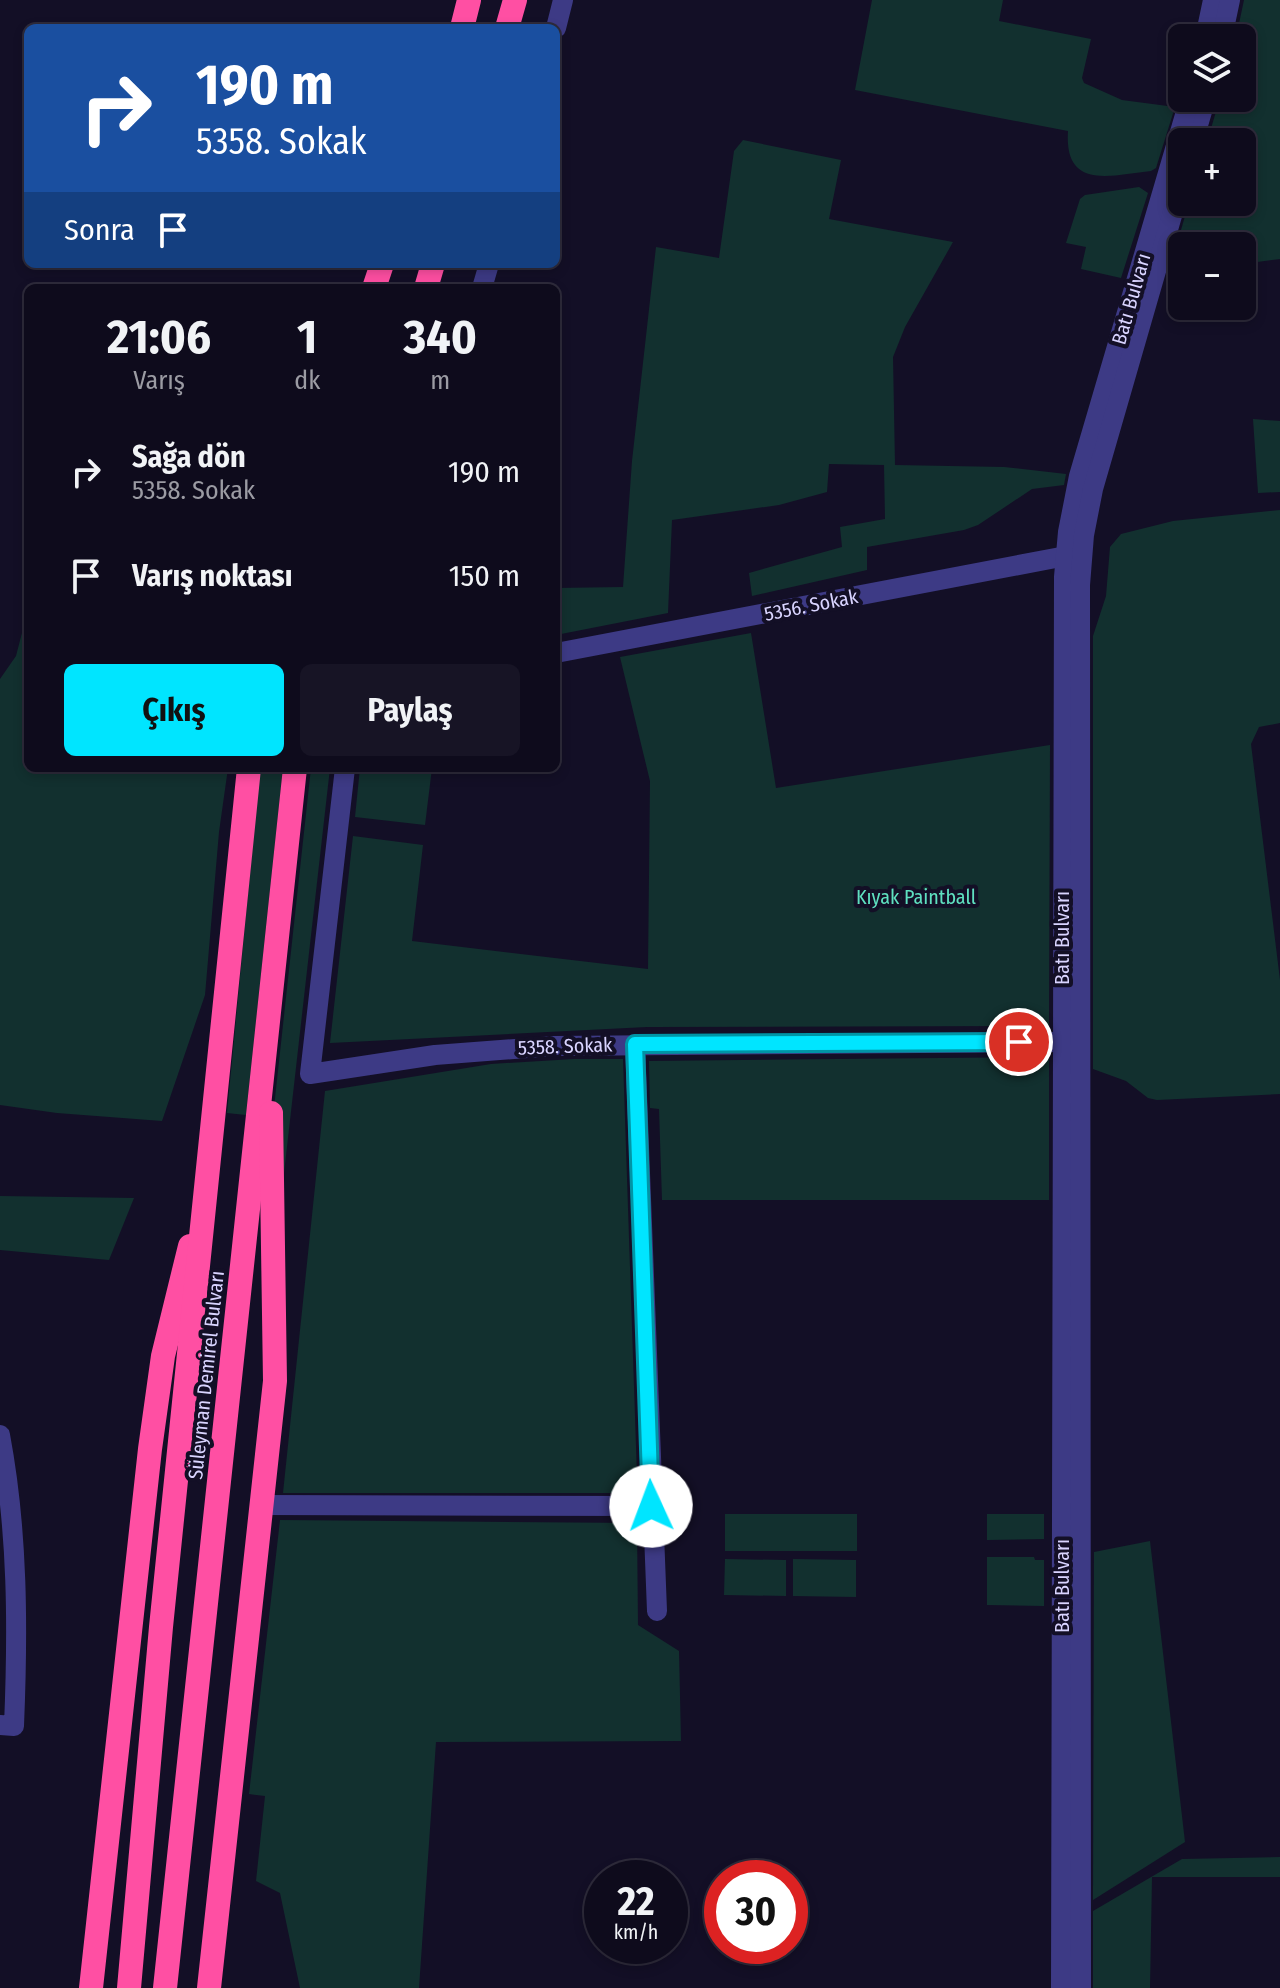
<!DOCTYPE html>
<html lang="tr">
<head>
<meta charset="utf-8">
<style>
  :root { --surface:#0e0b1c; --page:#171425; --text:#f1f3f6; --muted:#9b9ba3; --line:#2e2b3b; --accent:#00e5ff }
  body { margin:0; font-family:"Fira Sans Condensed",sans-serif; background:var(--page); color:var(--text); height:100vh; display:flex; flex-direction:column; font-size:30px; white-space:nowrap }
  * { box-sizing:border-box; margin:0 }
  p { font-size:26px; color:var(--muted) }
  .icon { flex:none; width:44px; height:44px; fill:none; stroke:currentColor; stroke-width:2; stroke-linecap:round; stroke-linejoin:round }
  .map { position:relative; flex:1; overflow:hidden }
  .side { position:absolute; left:24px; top:284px; width:536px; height:488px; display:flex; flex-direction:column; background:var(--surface); border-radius:12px; box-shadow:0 4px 12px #0003,0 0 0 2px var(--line) }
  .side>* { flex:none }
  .hud { position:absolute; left:24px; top:24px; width:536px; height:244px; border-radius:12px; box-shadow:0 4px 12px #0003,0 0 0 2px var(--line); background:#1a4fa0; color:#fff; overflow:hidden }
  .buttons { position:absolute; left:1168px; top:24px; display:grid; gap:16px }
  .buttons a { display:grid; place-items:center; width:88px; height:88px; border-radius:12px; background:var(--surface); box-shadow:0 4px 12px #0003,0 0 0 2px var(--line); font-size:40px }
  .speed { position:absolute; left:584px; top:1860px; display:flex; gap:16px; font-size:40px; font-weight:700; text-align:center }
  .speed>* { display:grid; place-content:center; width:104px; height:104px; border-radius:50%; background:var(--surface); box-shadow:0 4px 12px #0003,0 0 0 2px var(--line); line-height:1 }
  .speed small { font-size:20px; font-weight:400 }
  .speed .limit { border:12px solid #d22; background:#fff; color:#111 }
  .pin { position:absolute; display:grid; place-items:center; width:68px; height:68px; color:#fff; margin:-34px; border:4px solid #fff; border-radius:50%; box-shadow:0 2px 8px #0007 }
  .me { position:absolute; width:88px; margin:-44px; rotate:358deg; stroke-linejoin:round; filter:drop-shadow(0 0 6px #0008) }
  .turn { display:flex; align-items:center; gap:28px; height:168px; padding:0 40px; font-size:36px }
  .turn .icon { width:104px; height:104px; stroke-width:2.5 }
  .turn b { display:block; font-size:56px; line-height:68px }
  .then { display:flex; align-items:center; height:76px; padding:0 40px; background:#0003; gap:16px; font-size:30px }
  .eta { display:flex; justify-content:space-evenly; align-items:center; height:136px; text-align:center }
  .eta b { font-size:48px; font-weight:700; line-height:56px }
  .button { display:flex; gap:16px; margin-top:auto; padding:16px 40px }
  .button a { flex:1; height:92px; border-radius:12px; background:var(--accent); color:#111; font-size:32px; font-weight:700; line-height:92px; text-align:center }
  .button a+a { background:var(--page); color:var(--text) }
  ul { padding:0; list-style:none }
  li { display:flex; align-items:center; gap:24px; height:104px; padding:0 40px }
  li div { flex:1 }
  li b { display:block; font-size:30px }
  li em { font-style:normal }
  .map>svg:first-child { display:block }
  .green { fill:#12302f }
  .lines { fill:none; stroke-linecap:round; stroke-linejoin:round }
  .minor { stroke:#3d3a85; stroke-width:20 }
  .highway { stroke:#ff4fa3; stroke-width:24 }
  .route-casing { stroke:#0095a6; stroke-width:20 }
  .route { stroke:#00e5ff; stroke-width:14 }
  .labels { text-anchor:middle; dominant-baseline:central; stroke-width:8; stroke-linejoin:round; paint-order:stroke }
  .street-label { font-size:20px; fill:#d9d4ff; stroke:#130f26 }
  .park-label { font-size:20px; fill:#5fe0c0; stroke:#130f26 }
</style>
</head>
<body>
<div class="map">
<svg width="1280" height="1988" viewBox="0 0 1280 1988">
  <rect width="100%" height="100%" fill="#130f26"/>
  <!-- green -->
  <g class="green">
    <path d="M872,0H1003L999,21L1091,39L1082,78L1084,83L1122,100L1175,107L1156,168L1151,171C1111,175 1064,191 1068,131L855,90Z"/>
    <path d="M1244,0H1280V259L1242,264V246H1182V271L1169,272L1189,202H1242V142H1207L1220,98H1242V38H1236Z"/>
    <path d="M743,140L841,160L829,219L953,242L905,327L893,357L895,465L1004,467L1066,474L1064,485L1032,489L978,525L964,530L867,547V570L752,596L749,573L842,547L840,527L885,519L884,465L829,464L827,492L779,505L672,520L668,613L556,635V588L623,587L632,461L656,247L719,258L734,151Z"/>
    <path d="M1139,187L1148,193L1121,278L1081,269L1086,247L1066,243L1080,199L1085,195Z"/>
    <path d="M1253,419L1280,421V492L1258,493Z"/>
    <path d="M28,484V768H228L219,832L205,995L162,1121L57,1113L0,1105V679L16,656L23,629Z"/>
    <path d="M1280,510V723L1259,727L1251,744L1280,980V1094L1157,1100L1148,1098L1126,1081L1093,1069V636L1106,596L1110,547L1121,534L1173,521Z"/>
    <path d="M751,633L776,788L1050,745L1049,1026L647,1027L330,1043L353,836L423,845L412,941L648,969L650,781L620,657Z"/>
    <path d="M260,768H283L246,1115L227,1113Z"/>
    <path d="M311,768H330L273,1270L271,1135Z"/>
    <path d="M360,768H432L425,825L355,817Z"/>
    <path d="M1049,1057V1200H662L659,1109L650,1108L649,1061Z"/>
    <path d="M574,1059H623L637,1476L625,1493H283L325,1091L491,1064Z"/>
    <path d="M0,1196L134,1198L109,1260L0,1250Z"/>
    <rect x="725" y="1514" width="132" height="37"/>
    <path d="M987,1514H1044V1539L987,1540Z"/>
    <path d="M280,1520L637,1523L638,1625L679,1651L681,1741L436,1742L419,1988H300L280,1893L256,1881L265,1796L249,1794Z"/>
    <path d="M1150,1541L1185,1842L1093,1900L1094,1552Z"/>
    <path d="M987,1557H1034L1035,1560H1044V1606L987,1605Z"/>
    <path d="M725,1559L786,1560V1596L724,1595Z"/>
    <path d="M793,1559L856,1560V1597L793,1596Z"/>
    <path d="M1280,1857V1877H1152L1150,1988H1093V1911L1182,1859Z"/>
  </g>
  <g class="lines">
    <!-- minor -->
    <g class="minor">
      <path d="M556,28L563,0"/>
      <path d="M1205,38L1213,0"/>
      <path d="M1222,38L1230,0"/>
      <path d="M1193,142L1206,98"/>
      <path d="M482,288L489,264"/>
      <path d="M556,653L1066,556"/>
      <path d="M345,768L310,1074L435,1055L554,1046L1062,1042"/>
      <path d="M635,1044L657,1611"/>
      <path d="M0,1435C18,1531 18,1629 14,1726L0,1725"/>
      <path d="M262,1505L651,1506"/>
      <path d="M1061,1988L1064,577L1068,532L1079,476L1190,98"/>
      <path d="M1081,1988L1080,585L1084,535L1093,489L1182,181"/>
    </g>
    <!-- highway -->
    <g class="highway">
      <path d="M462,28L469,0"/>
      <path d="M507,28L515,0"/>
      <path d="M374,288L382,264"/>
      <path d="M426,288L433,264"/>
      <path d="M91,1988L150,1449L163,1356L190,1246"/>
      <path d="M129,1988L161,1627L249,768"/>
      <path d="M165,1988L295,768"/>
      <path d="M209,1988L275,1381L271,1113"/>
    </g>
  </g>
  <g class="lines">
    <!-- route casing -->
    <g class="route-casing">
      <path id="route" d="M651,1506L635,1044L1019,1042"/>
    </g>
    <!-- route -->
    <use href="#route" class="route"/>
  </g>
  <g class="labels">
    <!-- street labels -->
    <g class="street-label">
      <text transform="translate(1131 299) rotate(-74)">Batı Bulvarı</text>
      <text transform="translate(811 605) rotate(-11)">5356. Sokak</text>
      <text transform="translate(1062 938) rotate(-90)">Batı Bulvarı</text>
      <text transform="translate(565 1046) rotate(-2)">5358. Sokak</text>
      <text transform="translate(206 1375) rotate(-84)">Süleyman Demirel Bulvarı</text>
      <text transform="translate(1062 1586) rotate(-90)">Batı Bulvarı</text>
    </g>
    <!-- park labels -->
    <g class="park-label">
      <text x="916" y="897">Kıyak Paintball</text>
    </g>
  </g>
</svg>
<div class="buttons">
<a><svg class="icon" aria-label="layers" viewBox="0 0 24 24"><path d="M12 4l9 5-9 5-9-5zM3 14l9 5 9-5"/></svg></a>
<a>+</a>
<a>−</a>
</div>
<div class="speed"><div>22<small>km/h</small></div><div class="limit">30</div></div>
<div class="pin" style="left:1019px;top:1042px;background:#d93025"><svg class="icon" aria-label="arrive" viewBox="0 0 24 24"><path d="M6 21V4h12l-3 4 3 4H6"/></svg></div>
<svg class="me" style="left:651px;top:1506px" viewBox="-20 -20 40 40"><circle r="19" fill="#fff"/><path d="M0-13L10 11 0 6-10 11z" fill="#00e5ff"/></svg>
<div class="hud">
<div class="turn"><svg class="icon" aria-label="right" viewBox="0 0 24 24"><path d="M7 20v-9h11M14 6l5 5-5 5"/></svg><div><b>190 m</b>5358. Sokak</div></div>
<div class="then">Sonra<svg class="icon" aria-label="arrive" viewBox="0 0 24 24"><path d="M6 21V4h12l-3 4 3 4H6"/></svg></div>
</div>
<section class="side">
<div class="eta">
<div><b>21:06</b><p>Varış</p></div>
<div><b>1</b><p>dk</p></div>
<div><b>340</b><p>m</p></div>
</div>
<ul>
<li><svg class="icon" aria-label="right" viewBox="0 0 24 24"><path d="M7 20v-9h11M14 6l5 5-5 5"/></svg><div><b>Sağa dön</b><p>5358. Sokak</p></div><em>190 m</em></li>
<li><svg class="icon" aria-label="arrive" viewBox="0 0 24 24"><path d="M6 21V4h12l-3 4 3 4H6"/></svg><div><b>Varış noktası</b></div><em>150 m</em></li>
</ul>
<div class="button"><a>Çıkış</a><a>Paylaş</a></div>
</section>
</div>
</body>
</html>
